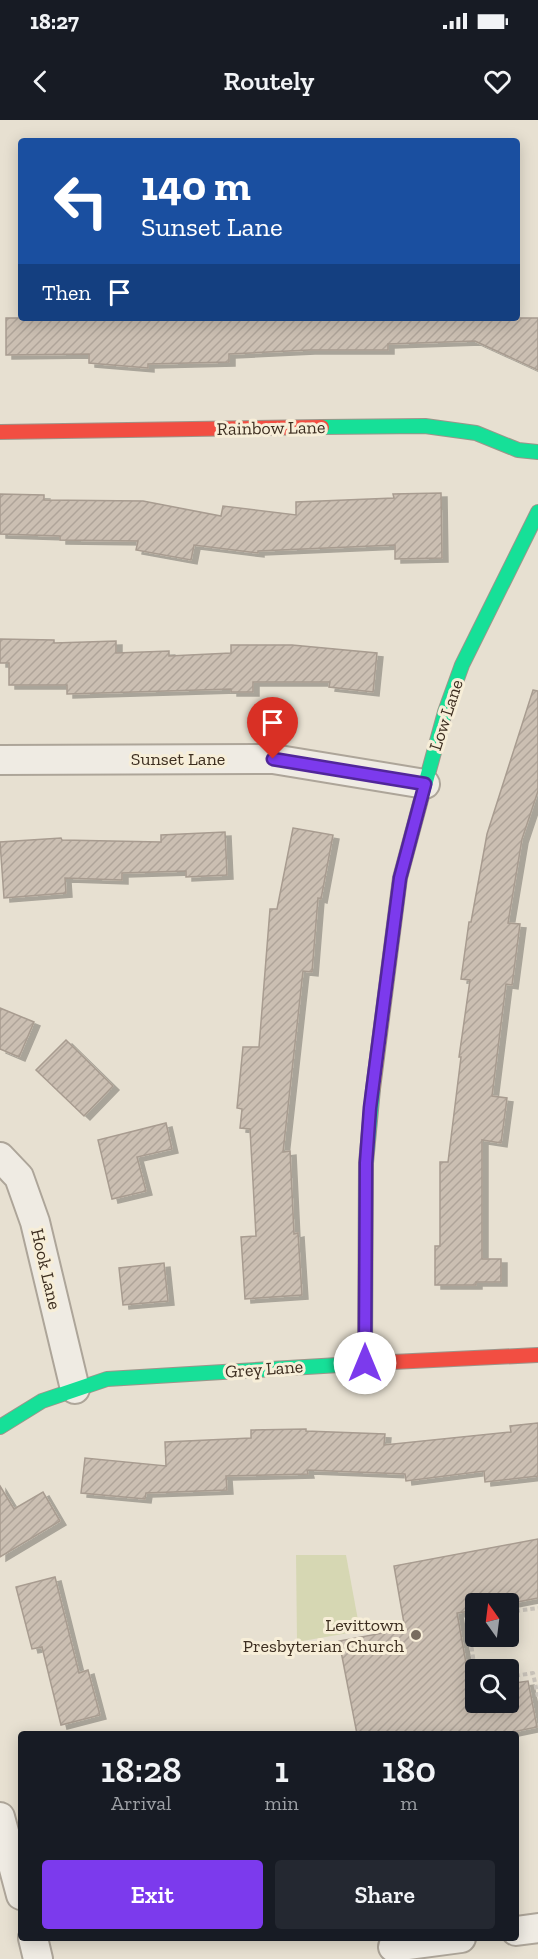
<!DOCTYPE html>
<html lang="en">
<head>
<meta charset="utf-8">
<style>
  :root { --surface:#171b24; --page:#242831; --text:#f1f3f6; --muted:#9ea1a6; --accent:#7c3aed }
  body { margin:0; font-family:"Zilla Slab",serif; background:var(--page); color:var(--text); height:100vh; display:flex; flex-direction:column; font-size:22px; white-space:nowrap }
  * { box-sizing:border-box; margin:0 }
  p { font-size:20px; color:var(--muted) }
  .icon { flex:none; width:33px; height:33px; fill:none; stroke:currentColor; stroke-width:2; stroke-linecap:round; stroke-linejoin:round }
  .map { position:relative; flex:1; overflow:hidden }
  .panel { position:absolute; left:18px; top:1611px; width:501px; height:210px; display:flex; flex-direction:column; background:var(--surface); border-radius:6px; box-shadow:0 3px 15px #0003 }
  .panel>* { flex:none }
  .top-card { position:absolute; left:18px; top:18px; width:502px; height:183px; border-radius:6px; box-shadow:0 3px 15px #0003; background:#1a4fa0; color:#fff; overflow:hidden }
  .needle { width:39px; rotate:346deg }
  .tools { position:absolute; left:465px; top:1473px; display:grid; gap:12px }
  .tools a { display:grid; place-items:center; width:54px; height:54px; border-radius:6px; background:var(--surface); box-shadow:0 3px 15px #0003; font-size:30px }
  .pin { position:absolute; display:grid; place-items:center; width:51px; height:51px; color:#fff; margin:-62px -26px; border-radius:50% 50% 50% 0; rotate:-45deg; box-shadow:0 0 6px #0007 }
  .pin .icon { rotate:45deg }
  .me { position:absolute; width:66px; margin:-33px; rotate:0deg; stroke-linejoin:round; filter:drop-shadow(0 0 4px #0008) }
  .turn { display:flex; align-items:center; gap:21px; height:126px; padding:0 24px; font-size:27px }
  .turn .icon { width:78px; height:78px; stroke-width:2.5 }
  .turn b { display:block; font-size:42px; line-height:51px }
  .then { display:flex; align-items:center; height:57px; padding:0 24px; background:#0003; gap:12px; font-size:22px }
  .eta { display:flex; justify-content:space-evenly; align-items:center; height:102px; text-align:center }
  .eta b { font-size:36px; font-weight:600; line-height:42px }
  .action { display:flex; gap:12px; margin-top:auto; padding:12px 24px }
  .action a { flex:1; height:69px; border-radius:6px; background:var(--accent); color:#fff; font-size:24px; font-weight:600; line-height:69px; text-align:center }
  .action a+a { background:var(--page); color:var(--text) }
  .status { display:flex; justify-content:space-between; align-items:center; height:42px; padding:0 30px; background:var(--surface); direction:ltr }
  .status svg { height:16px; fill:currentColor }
  header { display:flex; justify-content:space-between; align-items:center; height:78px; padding:0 24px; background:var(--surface); font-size:27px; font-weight:600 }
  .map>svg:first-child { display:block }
  .park { fill:#d6d7b3 }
  .building { fill:url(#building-hatch); stroke:#a89c90; stroke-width:1.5; filter:url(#shadow) }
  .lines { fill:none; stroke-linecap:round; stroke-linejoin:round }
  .street-casing { stroke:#ada599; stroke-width:32 }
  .fast-casing { stroke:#9c958a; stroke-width:16 }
  .slow-casing { stroke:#9c958a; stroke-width:16 }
  .jam-casing { stroke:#9c958a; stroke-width:16 }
  .path { stroke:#c8c2b9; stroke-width:4; stroke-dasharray:4.5 3; stroke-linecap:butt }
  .street { stroke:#efebe3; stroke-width:28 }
  .fast { stroke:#16e098; stroke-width:14 }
  .slow { stroke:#ffcf43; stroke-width:14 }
  .jam { stroke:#f24e42; stroke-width:14 }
  .route-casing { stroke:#51269a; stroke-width:15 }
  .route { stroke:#7c3aed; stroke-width:10 }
  .poi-dot { fill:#786c5e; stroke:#f7eed8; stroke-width:2 }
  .labels { text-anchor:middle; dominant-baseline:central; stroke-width:6; stroke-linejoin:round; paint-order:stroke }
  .street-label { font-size:18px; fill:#3d2e20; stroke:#f7eed8 }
  .poi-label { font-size:18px; fill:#3d2e20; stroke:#f7eed8; text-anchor:end }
</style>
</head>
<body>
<div class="status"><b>18:27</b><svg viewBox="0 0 49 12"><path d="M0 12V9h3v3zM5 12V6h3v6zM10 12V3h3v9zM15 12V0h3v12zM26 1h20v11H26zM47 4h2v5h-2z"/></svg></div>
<header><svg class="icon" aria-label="back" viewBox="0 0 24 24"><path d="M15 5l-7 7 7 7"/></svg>Routely<svg class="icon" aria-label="heart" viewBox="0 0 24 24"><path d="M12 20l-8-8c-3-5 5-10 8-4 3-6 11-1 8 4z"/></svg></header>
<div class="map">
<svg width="538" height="1839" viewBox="0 0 538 1839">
  <defs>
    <pattern id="building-hatch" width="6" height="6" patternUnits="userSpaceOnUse" patternTransform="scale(1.5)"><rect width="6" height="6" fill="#cbbfb2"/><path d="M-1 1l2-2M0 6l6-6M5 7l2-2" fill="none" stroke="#afa499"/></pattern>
    <filter id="shadow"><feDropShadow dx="6" dy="4" stdDeviation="0" flood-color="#0004"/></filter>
  </defs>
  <rect width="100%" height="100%" fill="#e7e0d1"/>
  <!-- park -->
  <path class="park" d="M296,1435H346L360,1511L297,1522Z"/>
  <!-- building -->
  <g class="building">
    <path d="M6,198H538V250L475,221L388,224V230H309L229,234V242L148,244V248L89,243V234L6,235Z"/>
    <path d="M441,373L442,438L395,439V425L258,431V433L194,425L191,440L136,430L138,421L60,420V416L0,414V374L44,375V380L143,381L221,396L223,386L296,395V382L394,378L393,374Z"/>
    <path d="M0,519L54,520V523L116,521V533L169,531V536L231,533V525H292L377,533L373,572L329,567L330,562H253V572H231V569L67,574V565H9V543H0Z"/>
    <path d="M533,570L538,571V671L522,719L508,803L520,804L512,865L506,864L492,976L507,978L501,1023L482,1020V1139H501V1162H476V1165H435V1126H440V1042H448L461,937H459L470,860L461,859L469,802H471L487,714Z"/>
    <path d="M293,708L333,715L321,779L318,778L312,852L303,851L283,1032L290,1031L294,1114L298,1113L302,1175L245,1179L241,1117L256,1116L250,1009L240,1008L242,989L237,988L243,927H259L270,789H277Z"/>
    <path d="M225,712L227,755L186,757V751L122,753V760L65,758L66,773L4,778L0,722L61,718L62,720L161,722V715Z"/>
    <path d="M0,888L34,902L19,937L0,929Z"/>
    <path d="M66,920L113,966L84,996L36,950Z"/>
    <path d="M166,1003L172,1029L137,1037L146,1071L112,1079L98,1020Z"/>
    <path d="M164,1143L168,1181L123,1185L119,1148Z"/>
    <path d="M538,1303V1356L485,1362L484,1351L406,1361L405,1354L307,1350L308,1354L226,1356L227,1370L146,1373L145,1379L81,1373L85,1338L166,1346L165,1322L251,1318V1310L306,1309V1311L385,1314L384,1325L511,1312L510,1306Z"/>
    <path d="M0,1366L14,1389L43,1372L60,1401L0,1437Z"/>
    <path d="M538,1419V1478L507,1484H476V1490L457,1493L471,1571H476V1582H508V1564L528,1561L537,1607L503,1614H357L339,1521L405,1509L394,1446Z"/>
    <path d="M55,1457L79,1553L88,1550L100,1595L61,1605L42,1527L32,1529L16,1467Z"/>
  </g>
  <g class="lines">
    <!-- street casing -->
    <g class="street-casing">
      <g id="street">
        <path d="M0,640L273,639L425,664"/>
        <path d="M0,1037L19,1057L35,1102L75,1269"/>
        <path d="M0,1697L21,1775"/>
        <path d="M516,1811L538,1808"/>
        <path d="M33,1818L38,1839"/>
        <path d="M393,1827L461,1818"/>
      </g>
    </g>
    <!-- fast casing -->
    <g class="fast-casing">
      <g id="fast">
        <path d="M322,307L425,306L476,313L518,330L538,332"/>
        <path d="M422,676L445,592L462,545L538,392"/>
        <path d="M365,1243L366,1043L373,969"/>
        <path d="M0,1307L42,1281L107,1259L372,1243"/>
      </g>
    </g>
    <!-- slow casing -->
    <g class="slow-casing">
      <path id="slow" d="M373,969L400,758L422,676"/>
    </g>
    <!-- jam casing -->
    <g class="jam-casing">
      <g id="jam">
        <path d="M0,312L322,307"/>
        <path d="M372,1243L538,1235"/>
      </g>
    </g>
    <!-- path -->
    <g class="path">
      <path d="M508,1492L538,1488"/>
      <path d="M476,1498L467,1499L476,1556"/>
      <path d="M508,1557L533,1553L538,1577"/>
    </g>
    <!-- street -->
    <use href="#street" class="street"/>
    <!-- fast -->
    <use href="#fast" class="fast"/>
    <!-- slow -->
    <use href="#slow" class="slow"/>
    <!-- jam -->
    <use href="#jam" class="jam"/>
  </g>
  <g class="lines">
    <!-- route casing -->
    <g class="route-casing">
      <path id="route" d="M273,639L425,664L400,758L370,988L366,1043L365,1243"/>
    </g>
    <!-- route -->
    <use href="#route" class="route"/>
  </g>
  <!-- markers -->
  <circle class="poi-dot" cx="416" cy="1515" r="6"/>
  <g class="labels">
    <!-- street labels -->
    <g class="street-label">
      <text transform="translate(271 308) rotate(-1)">Rainbow Lane</text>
      <text transform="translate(446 595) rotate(-72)">Low Lane</text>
      <text x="178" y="639">Sunset Lane</text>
      <text transform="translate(46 1149) rotate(77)">Hook Lane</text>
      <text transform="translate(264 1249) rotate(-4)">Grey Lane</text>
    </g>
    <!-- poi labels -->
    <g class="poi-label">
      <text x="404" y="1505">Levittown<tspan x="404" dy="21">Presbyterian Church</tspan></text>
    </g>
  </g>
</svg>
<div class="tools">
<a><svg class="needle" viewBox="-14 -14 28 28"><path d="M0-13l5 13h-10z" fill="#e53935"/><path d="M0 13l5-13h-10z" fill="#9ea1a6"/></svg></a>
<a><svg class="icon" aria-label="search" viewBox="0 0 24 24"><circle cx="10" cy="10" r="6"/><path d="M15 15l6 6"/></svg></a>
</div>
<div class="pin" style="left:273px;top:639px;background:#d93025"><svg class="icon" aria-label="arrive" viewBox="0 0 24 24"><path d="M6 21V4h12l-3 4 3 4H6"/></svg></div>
<svg class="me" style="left:365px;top:1243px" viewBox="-20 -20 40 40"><circle r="19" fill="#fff"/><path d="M0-13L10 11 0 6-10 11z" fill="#7c3aed"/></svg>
<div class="top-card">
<div class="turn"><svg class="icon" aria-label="left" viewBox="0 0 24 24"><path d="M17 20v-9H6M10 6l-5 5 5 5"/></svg><div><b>140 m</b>Sunset Lane</div></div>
<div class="then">Then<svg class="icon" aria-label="arrive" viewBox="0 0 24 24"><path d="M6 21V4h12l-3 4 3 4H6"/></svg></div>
</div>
<section class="panel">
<div class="eta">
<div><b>18:28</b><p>Arrival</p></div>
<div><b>1</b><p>min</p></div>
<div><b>180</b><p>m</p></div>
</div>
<div class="action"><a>Exit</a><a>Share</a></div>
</section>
</div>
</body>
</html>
